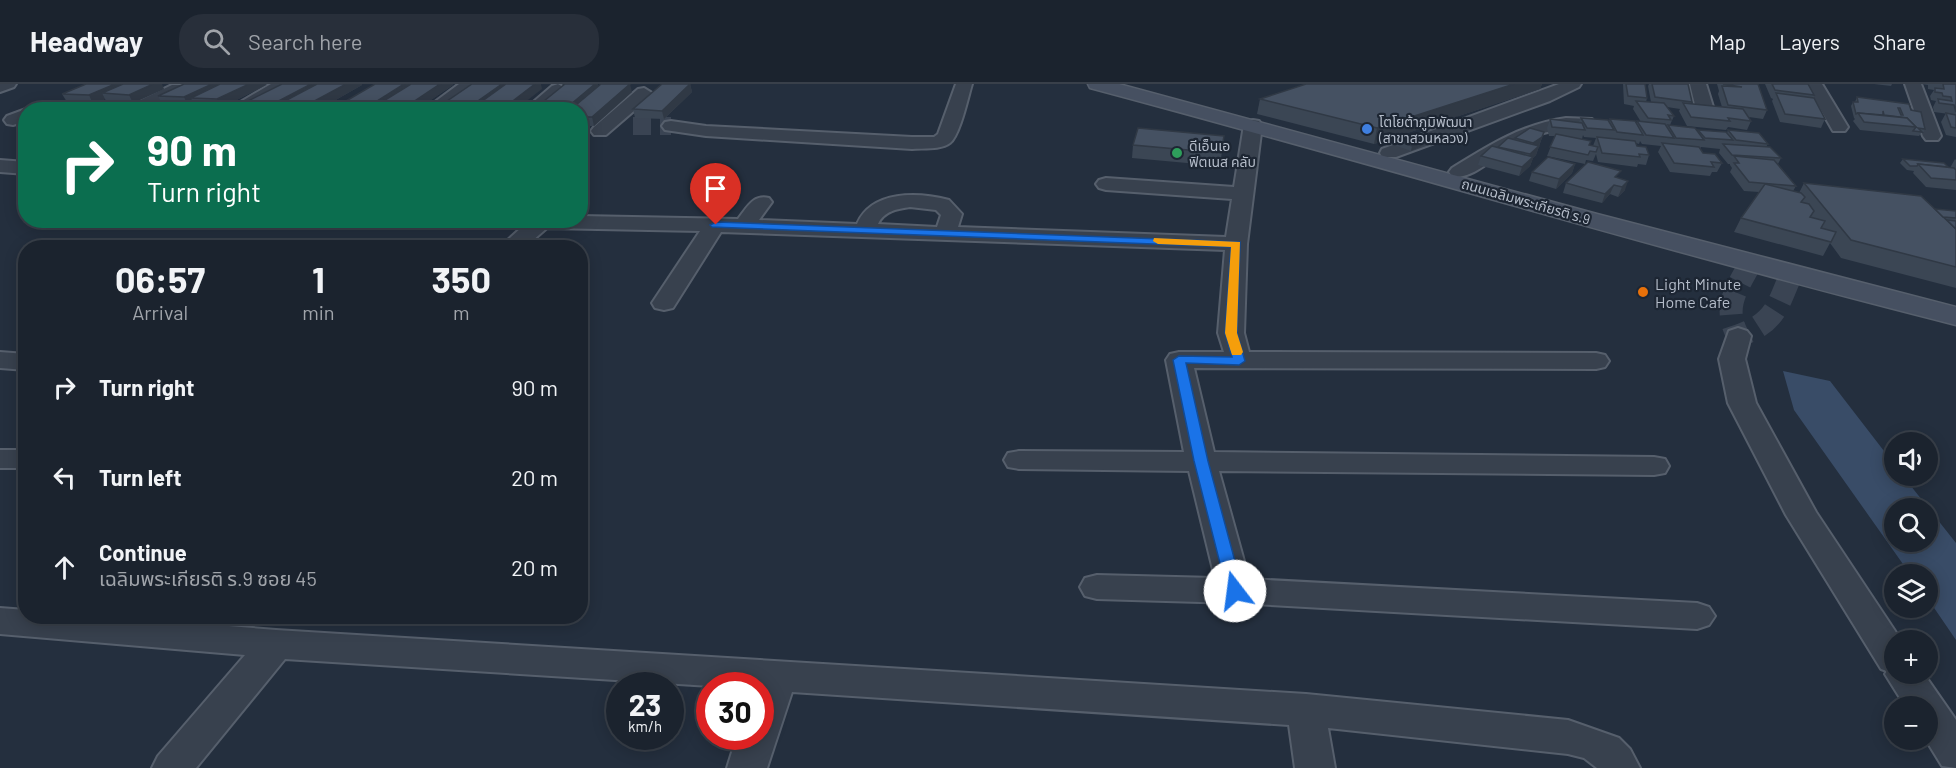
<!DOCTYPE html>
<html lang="en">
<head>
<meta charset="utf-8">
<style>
  :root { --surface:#1b232e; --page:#282f3a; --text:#f1f3f6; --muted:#a0a4aa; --line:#39404a }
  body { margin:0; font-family:Barlow,"Noto Sans Thai",sans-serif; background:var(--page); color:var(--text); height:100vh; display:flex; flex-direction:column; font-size:22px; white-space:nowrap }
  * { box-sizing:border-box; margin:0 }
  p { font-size:20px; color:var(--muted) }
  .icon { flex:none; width:33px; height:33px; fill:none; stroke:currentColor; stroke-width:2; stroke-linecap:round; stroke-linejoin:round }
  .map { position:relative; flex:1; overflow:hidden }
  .sheet { position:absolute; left:18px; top:156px; width:570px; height:384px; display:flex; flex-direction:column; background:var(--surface); border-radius:24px; box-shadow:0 3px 15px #0003,0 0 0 2px var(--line) }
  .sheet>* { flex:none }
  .banner { position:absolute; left:18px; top:18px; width:570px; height:126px; border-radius:24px; box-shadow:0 3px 15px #0003,0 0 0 2px var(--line); background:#0b6e4f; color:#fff; overflow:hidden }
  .tools { position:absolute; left:1884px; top:348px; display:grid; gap:12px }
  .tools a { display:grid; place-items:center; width:54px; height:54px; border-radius:50%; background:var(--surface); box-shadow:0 3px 15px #0003,0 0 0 2px var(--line); font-size:30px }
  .speed { position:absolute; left:606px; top:588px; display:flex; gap:12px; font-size:30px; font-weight:700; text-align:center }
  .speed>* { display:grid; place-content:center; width:78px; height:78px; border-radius:50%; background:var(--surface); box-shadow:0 3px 15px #0003,0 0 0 2px var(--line); line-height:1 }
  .speed small { font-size:15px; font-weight:400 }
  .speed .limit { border:9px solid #d22; background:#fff; color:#111 }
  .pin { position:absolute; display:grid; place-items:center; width:51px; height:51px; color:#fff; margin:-62px -26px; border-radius:50% 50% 50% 0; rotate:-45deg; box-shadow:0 0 6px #0007 }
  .pin .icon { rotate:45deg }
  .me { position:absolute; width:66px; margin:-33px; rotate:345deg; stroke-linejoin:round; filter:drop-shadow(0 0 4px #0008) }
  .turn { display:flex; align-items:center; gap:21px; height:126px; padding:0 30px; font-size:27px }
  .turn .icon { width:78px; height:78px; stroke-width:2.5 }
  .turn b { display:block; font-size:42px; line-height:51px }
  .eta { display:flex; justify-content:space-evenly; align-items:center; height:102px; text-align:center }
  .eta b { font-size:36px; font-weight:700; line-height:42px }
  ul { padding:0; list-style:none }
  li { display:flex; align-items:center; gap:18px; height:90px; padding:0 30px }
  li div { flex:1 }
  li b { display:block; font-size:22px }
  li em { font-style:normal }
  header { display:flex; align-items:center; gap:36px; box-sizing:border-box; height:84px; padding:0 30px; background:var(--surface); border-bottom:2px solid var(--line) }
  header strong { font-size:28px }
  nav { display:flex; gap:33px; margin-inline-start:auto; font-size:21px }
  .search { width:420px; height:54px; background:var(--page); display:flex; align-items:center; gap:15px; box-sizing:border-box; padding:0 21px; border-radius:24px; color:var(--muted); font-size:22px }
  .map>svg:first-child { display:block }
  .water { fill:#394c67; fill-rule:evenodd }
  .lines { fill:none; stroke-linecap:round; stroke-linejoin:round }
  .street-tunnel-far1 { stroke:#3a4453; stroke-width:18; stroke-dasharray:18 9; stroke-linecap:butt }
  .street-tunnel { stroke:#3a4453; stroke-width:23; stroke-dasharray:23 11; stroke-linecap:butt }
  .street-casing { stroke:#565f6c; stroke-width:4 }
  .secondary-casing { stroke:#565f6c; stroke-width:3 }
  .street { fill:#38414e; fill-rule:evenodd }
  .secondary { fill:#465061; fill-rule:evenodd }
  .wall { fill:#3b4654; fill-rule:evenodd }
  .shaded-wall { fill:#303945 }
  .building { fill:#455162; stroke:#303945; stroke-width:1.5; fill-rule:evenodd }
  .route { fill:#1a73e8; stroke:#114b97; stroke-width:1.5 }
  .slow { fill:#f59e0b }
  .shop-dot { fill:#3f7fe0; stroke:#1d2633; stroke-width:2 }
  .leisure-dot { fill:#2e9e5b; stroke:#1d2633; stroke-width:2 }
  .food-dot { fill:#e8710a; stroke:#1d2633; stroke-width:2 }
  .labels { text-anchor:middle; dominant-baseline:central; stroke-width:4.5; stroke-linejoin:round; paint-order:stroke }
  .far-poi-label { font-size:14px; fill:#b4bcc9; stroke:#1d2633; text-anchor:start }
  .far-street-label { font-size:14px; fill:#b4bcc9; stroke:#1d2633 }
  .poi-label { font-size:16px; fill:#b4bcc9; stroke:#1d2633; text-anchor:start }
</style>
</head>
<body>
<header>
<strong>Headway</strong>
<div class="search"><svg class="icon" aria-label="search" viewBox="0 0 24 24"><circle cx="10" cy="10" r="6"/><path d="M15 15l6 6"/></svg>Search here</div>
<nav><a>Map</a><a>Layers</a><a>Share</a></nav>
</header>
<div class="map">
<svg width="1956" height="684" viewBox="0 0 1956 684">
  <rect width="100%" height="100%" fill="#242f3e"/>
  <!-- water -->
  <path class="water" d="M1783,287L1830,297L1894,380V392H1903L1956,459V556L1928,515V490H1910L1794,326ZM1928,424V458H1894V424Z"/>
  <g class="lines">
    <!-- street-tunnel-far1 -->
    <path class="street-tunnel-far1" d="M633,42H671"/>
    <!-- street-tunnel -->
    <path class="street-tunnel" d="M1751,178C1737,205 1722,222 1738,252C1776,238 1777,223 1792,188"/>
    <!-- street casing -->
    <g class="street-casing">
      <g id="street">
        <path d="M0,0H16L14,3L0,8Z"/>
        <path d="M271,0H287L288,2L249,26H227Z"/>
        <path d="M459,0H471L473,3L444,26H424Z"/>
        <path d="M558,0L566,5L543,26H524L552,2Z"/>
        <path d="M956,0H972C968,13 960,51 950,59C941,66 923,64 912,65L706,52L665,46L662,42L665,38L671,37L706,42L912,53H934L938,50Z"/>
        <path d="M1559,0H1581L1579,3L1550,17L1396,73H1382L1380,69L1382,65Z"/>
        <path d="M1690,0H1706L1715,29L1712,33H1700L1697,29Z"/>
        <path d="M1806,0H1822L1848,43L1845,47H1833Z"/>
        <path d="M1905,0H1921L1941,52L1938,56H1926L1923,52Z"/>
        <path d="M172,1H184L186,4L184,7L148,26H64L62,23L65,19L71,18L128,22Z"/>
        <path d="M644,4L652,9L650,13L606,51H594L591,47L594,43L638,5Z"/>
        <path d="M26,25L29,26H26V37L13,41L7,40L4,36L7,32Z"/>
        <path d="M1566,34L1592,35L1595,39L1592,43C1583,45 1573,44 1564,45C1544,47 1527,54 1510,64C1494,73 1471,97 1452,92L1449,88L1452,84C1489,61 1522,40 1566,34Z"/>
        <path d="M1253,36L1259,37L1262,41L1247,160L1244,249L1249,268L1596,269L1605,271L1609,277L1605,283L1596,285L1194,284L1214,368L1654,373L1665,375L1669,382L1665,389L1654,391L1219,387L1249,495L1697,519L1709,523L1715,532L1709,541L1697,545L1235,519L1097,515L1085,512L1080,503L1085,494L1097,491L1215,494L1189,387L1019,385L1008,383L1004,376L1008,369L1019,367L1184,368L1166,276L1170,270L1179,268H1224L1218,249L1225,166L721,148L673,224L664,226L655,224L652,219L700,147L547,144L524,164H499L522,143L470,140L467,136H580V132L738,135C747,124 753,110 769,114L772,118L759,136L857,140C872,106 918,108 949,116L962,130L958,143L1226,153L1232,115L1106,106L1099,104L1096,100L1099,96L1106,94L1234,103L1244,41L1247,37ZM910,123L936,126L941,131L937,143L878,140C884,127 897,125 910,123Z"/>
        <path d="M0,76L26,78V90L0,88Z"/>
        <path d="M1738,244L1747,247L1751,252L1745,275L1756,319L1816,428L1901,556H1894V590H1924L1956,636V684L1942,682L1926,656H1928V622H1905L1885,590L1887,587L1881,585L1786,431L1728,319L1719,275L1729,247Z"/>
        <path d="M0,268L26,270V286L0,284Z"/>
        <rect x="0" y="366" width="26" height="18"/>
        <path d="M0,524L26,526V532H108L276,546L1306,610L1568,636L1619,654L1630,665L1640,684H1597L1584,674L1568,670L1328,644L1335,684H1295L1289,641L792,608L767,684H727L737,652H760V602H710L285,575L196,684H152L158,672L245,571L0,550Z"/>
      </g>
    </g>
    <!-- secondary casing -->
    <g class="secondary-casing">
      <path id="secondary" d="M1088,0H1119L1597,130L1956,223V241C1666,168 1379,81 1090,4Z"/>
    </g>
    <!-- street -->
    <use href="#street" class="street"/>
    <!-- secondary -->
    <use href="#secondary" class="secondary"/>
  </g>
  <!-- wall -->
  <g class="wall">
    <path d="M184,0H265L266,1L221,24L194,22L193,19L188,22L162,20L158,12Z"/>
    <path d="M282,0H362V1L318,26H284V25L282,26H249L246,18Z"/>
    <path d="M375,0H453V1L416,26H335L334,24Z"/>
    <path d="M565,0H598V2L632,8L594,42H580V26Z"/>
    <path d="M690,0L692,8L664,35L635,34L633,25Z"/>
    <path d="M1306,0H1542L1540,5L1374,60L1257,30L1260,15Z"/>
    <path d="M1623,0H1645L1647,14L1646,18H1651L1648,2L1649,0H1688L1692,18L1691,20L1722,23L1718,10L1719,7L1717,0H1758L1767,26L1763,35L1749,33L1751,37L1747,46L1728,43L1726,46L1687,42L1679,27L1680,25L1667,23L1674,32L1670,41H1669L1697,47L1698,46L1727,49L1728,46L1768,60L1766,63L1781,74L1778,80L1796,102L1793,107L1799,109L1804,99L1935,125L1956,127V204L1841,174L1830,159L1823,172L1734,148L1741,134L1759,108L1744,107L1730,88L1732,84L1730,81V80H1728L1719,69L1720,65L1701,63L1700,65L1703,69L1722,79L1717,88H1712L1710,92L1670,88L1658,68L1661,62L1642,60L1640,57L1639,60L1636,59L1637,62L1649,71L1646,81L1638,80L1637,83L1598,78L1596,70L1593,77L1586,76L1585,80L1547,72L1555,52H1549L1547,44L1550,35L1579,38L1581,34L1609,37L1610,35L1636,40L1637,37L1641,38L1633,25L1634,22L1624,20ZM1583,51L1584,53L1596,54L1593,62L1589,61L1582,55Z"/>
    <path d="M1765,0H1808L1814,11L1812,14L1825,35L1821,44L1780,38L1772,17L1773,15L1771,14Z"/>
    <path d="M1874,0H1892L1891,2Z"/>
    <path d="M1921,0H1956V53L1946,51L1941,38L1946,29L1949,30L1934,28L1933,23L1936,17L1931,16L1930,12L1934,6L1928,5V1Z"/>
    <path d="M164,5L133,19L106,17L105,15L94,20L75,21L80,19L67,18L62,10Z"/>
    <path d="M1857,13L1911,26L1925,45L1923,49H1921L1919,52L1860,46L1853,37L1855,35L1854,34L1851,22L1853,18H1855Z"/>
    <path d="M26,26V35L22,28Z"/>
    <path d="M1544,48L1536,71L1533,74L1530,82L1519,92L1478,81L1481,72L1498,64V63L1514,56L1515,54Z"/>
    <path d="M1224,52L1220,82L1132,74L1133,61Z"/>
    <path d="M1427,56L1426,60L1411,67L1397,62L1398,57Z"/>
    <path d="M1903,75L1950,84L1955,75L1956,76V106L1926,103L1913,89L1914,87L1907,86L1900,79Z"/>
    <path d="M1575,80L1572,89L1556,105L1529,97L1532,88Z"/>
    <path d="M1619,94L1625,106L1618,113L1610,110L1602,119L1563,109L1566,99Z"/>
  </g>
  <!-- shaded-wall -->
  <g class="shaded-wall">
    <path d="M115,0H123L102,9L105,15L93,20L89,11Z"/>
    <path d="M153,0H162L164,5L133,19L129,11Z"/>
    <path d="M212,0H224L191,14L193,19L188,22L184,13Z"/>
    <path d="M249,0H265L266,1L221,24L217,15Z"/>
    <path d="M311,0H328L281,19L284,25L282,26H275L273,20Z"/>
    <path d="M346,0H362V1L318,26H311L309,20Z"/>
    <path d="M404,0H418L372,24V26H363Z"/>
    <path d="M440,0H453V1L416,26H401Z"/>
    <path d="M502,0H510L480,26H465Z"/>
    <path d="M535,0H541L542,5L515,26H501Z"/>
    <path d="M595,0H598L599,6L576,26H564Z"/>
    <path d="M630,0L632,8L594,42L592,33Z"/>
    <path d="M690,0L692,8L664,35L662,27Z"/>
    <path d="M1514,0H1542L1540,5L1374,60L1377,44Z"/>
    <path d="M74,19L78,26H59Z"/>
    <path d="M107,20L110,26H96Z"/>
    <path d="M1542,53L1539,62L1530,68L1533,59Z"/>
    <path d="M1427,56L1426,60L1411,67L1412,62Z"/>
    <path d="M1539,62L1536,71L1533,74L1530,82L1519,92L1522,83L1527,78L1530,70Z"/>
    <path d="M1575,80L1572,89L1556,105L1559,95Z"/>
    <path d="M1628,97L1625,106L1618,113L1622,103Z"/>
    <path d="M1614,101L1610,110L1602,119L1605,110Z"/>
  </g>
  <!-- building -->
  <g class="building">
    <path d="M86,0H115L89,11L62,10Z"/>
    <path d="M123,0H153L129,11L102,9Z"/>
    <path d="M184,0H212L184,13L158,12Z"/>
    <path d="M220,0H249L217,15L191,14Z"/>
    <path d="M282,0H311L273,20L246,18Z"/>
    <path d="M317,0H346L309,20L281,19Z"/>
    <path d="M375,0H404L363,26L334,24Z"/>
    <path d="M411,0H440L401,26L372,24Z"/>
    <path d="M472,0H502L465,26H434Z"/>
    <path d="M506,0H535L501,26H470Z"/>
    <path d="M565,0H595L564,26H533Z"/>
    <path d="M601,0H630L592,33H580V26H570Z"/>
    <path d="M662,0H690L662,27L633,25Z"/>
    <path d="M1306,0H1514L1377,44L1260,15Z"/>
    <path d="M1626,0H1645L1647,14L1628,12Z"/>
    <path d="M1652,0H1688L1692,18L1655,13Z"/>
    <path d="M1723,0H1758L1767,26L1728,21L1722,2L1742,3Z"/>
    <path d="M1772,0H1808L1814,11L1775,6Z"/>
    <path d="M1943,0H1956V28L1954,21L1939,19L1938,15L1952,17L1951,13L1943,12L1942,9L1935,8V4L1944,5Z"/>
    <path d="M1776,9L1814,14L1825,35L1785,30Z"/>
    <path d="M1857,13L1909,20L1911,26L1921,28L1925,45L1918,44L1922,48L1913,47L1916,43L1907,34L1884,31L1883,27V31L1858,29L1856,30L1853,18H1858ZM1898,24H1900L1903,31H1901Z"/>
    <path d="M47,17L74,19L59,26H28Z"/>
    <path d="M1636,17L1664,19L1674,32L1668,31L1671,36L1648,34Z"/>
    <path d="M80,19L107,20L96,26H65Z"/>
    <path d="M1683,19L1743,25L1751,37L1728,34L1730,37L1691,33Z"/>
    <path d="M138,22L165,24L161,26H130Z"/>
    <path d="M174,23L202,25L170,26Z"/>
    <path d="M1858,29L1907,34L1916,43L1864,38Z"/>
    <path d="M1946,29L1956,31V44L1951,43Z"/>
    <path d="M1581,34L1608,36L1614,46L1587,44Z"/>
    <path d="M1550,35L1582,39L1585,46L1552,43Z"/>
    <path d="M1610,35L1635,37L1643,51L1617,48Z"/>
    <path d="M1637,37L1665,40L1674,54L1646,51Z"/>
    <path d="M1668,41L1695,44L1704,56L1676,54Z"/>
    <path d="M1138,44L1224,52L1221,69L1133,61Z"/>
    <path d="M1530,44L1544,48L1542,53L1533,59L1515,54Z"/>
    <path d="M1698,46L1726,48L1733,56L1705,54Z"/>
    <path d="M1728,46L1759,49L1768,60L1736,56Z"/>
    <path d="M1556,50L1591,57L1589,61L1598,63L1596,68L1590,67L1588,71L1550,63Z"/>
    <path d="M1413,51L1427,56L1412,62L1398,57Z"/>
    <path d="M1597,53L1635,57L1637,62L1646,63L1649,71L1639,70L1640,73L1602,69Z"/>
    <path d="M1508,54L1539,62L1530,70L1498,63Z"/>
    <path d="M1662,59L1699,63L1703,69L1715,70L1722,79L1711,78L1714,83L1674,79Z"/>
    <path d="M1723,60L1770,63L1781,74L1732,71Z"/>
    <path d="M1492,62L1533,73L1522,83L1481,72Z"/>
    <path d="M1734,72L1774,76L1796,102L1749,98L1734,79H1739Z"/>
    <path d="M1548,73L1575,80L1559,95L1532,88Z"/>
    <path d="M1903,75L1944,79L1948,83L1918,80L1917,82H1910Z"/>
    <path d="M1588,78L1621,87L1615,93L1628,97L1622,103L1614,101L1605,110L1566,99Z"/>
    <path d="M1918,80L1954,84L1956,86V96L1931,94Z"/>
    <path d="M1804,99L1921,112L1956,145V183L1851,156Z"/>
    <path d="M1765,100L1801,109L1805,113L1801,118L1809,120L1814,127L1810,133L1825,137L1821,144L1836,148L1831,158L1741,134Z"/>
    <path d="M1935,125L1956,127V134L1943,133Z"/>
    <path d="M1947,136L1956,137V145Z"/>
  </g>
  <!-- route -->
  <path class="route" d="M716,138L1240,158L1237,249L1245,277L1239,281L1186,279L1208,377L1243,507L1241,512H1229L1227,507L1194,377L1173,276L1179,272L1232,273L1225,249L1231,163L712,143L710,141Z"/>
  <!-- slow -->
  <path class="slow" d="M1154,154L1240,158L1237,249L1243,268L1241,271H1232L1225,249L1231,163L1158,160L1153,157Z"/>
  <!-- markers -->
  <circle class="shop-dot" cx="1367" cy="45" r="6"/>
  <circle class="leisure-dot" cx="1177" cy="69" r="6"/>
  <circle class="food-dot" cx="1643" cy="208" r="6"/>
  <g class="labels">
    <!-- far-poi labels -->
    <g class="far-poi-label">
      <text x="1379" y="37">โตโยต้าภูมิพัฒนา<tspan x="1379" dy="16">(สาขาสวนหลวง)</tspan></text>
      <text x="1189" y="61">ดีเอ็นเอ<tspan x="1189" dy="16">ฟิตเนส คลับ</tspan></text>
    </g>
    <!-- far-street labels -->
    <g class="far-street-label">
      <text transform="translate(1526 117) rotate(16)">ถนนเฉลิมพระเกียรติ ร.9</text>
    </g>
    <!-- poi labels -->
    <g class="poi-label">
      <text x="1655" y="199">Light Minute<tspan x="1655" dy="18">Home Cafe</tspan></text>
    </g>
  </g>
</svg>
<div class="tools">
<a><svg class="icon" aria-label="sound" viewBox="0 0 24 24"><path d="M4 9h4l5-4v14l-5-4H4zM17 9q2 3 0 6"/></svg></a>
<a><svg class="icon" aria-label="search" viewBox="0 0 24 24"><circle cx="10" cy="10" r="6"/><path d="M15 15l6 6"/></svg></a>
<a><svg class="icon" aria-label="layers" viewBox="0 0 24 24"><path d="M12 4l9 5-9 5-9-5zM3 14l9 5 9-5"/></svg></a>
<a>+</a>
<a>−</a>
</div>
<div class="speed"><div>23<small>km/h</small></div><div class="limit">30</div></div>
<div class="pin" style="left:716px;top:141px;background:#d93025"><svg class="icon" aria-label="arrive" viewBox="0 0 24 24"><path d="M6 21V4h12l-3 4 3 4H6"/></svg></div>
<svg class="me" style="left:1235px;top:507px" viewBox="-20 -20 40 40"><circle r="19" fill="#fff"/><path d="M0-13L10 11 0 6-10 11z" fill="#1a73e8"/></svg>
<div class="banner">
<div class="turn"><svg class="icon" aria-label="right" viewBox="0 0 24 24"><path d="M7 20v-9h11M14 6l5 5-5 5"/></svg><div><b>90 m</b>Turn right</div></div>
</div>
<section class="sheet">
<div class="eta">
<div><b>06:57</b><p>Arrival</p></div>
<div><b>1</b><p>min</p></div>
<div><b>350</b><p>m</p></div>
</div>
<ul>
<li><svg class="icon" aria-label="right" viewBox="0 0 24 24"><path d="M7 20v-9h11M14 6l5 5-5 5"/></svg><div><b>Turn right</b></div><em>90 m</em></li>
<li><svg class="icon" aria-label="left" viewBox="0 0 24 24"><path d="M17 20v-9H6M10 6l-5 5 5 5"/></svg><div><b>Turn left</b></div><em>20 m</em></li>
<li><svg class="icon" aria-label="ahead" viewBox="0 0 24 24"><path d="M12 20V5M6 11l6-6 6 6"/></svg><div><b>Continue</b><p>เฉลิมพระเกียรติ ร.9 ซอย 45</p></div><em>20 m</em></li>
</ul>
</section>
</div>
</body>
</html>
